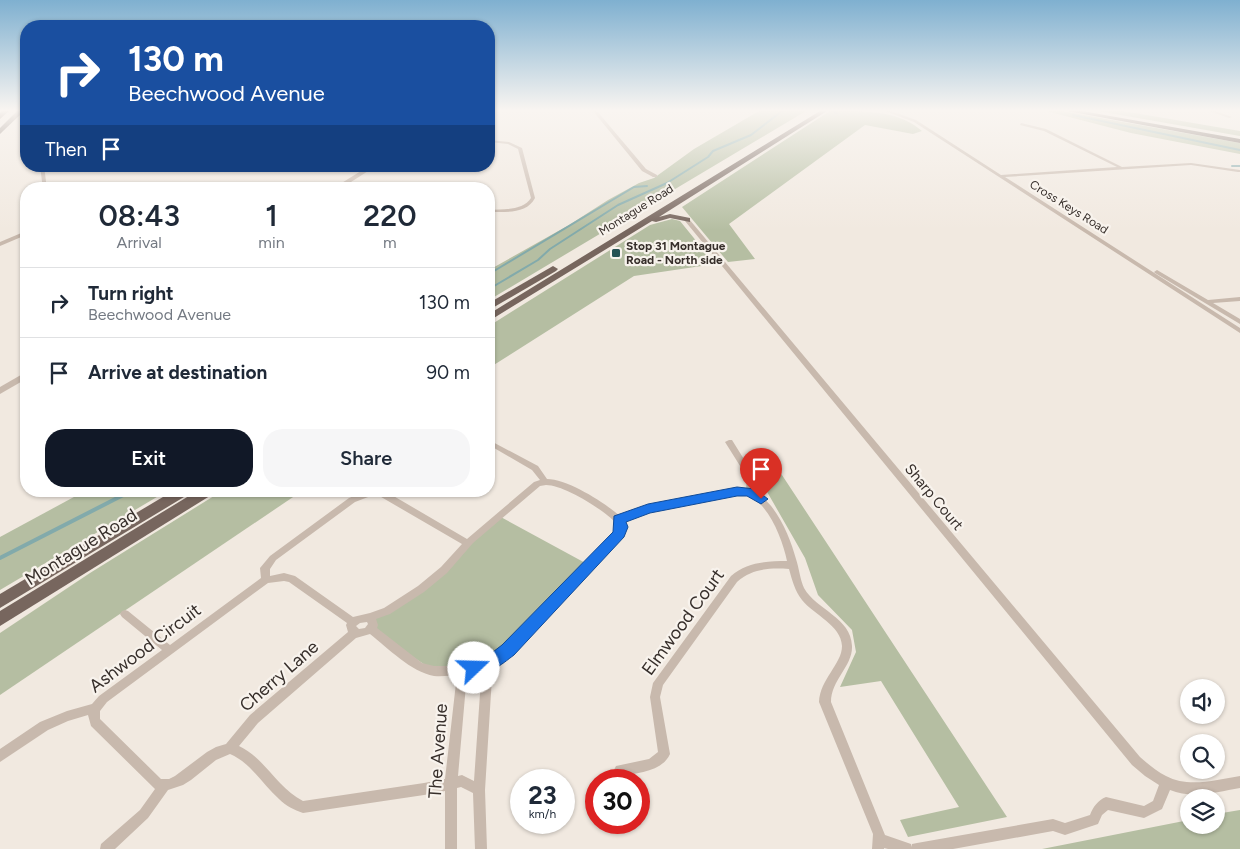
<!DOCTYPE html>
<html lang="en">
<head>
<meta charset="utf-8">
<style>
  :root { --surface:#fff; --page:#f6f6f7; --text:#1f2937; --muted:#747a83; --line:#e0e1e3; --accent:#111827 }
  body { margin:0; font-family:Figtree,sans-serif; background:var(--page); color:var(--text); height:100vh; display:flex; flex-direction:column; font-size:19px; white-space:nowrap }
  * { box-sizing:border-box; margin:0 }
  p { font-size:16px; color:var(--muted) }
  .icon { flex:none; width:28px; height:28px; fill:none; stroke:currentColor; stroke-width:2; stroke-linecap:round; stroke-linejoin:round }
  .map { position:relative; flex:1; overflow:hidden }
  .details { position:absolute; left:20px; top:182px; width:475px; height:315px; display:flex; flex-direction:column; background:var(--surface); border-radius:20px; box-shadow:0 1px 4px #0004 }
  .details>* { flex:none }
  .banner { position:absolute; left:20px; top:20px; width:475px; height:152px; border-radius:20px; box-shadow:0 1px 4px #0004; background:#1a4fa0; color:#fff; overflow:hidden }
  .tools { position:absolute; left:1180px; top:679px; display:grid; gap:10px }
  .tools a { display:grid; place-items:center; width:45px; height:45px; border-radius:50%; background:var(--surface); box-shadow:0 1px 4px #0004; font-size:25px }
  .speed { position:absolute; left:510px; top:769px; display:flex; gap:10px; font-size:25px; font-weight:700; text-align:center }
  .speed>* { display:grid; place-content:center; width:65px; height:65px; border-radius:50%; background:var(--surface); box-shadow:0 1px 4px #0004; line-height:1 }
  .speed small { font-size:12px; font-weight:400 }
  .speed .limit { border:8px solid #d22; background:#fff; color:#111 }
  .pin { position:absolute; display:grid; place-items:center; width:42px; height:42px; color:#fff; margin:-51px -21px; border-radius:50% 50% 50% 0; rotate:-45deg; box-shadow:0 0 5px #0007 }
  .pin .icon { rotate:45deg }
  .me { position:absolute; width:55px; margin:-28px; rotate:69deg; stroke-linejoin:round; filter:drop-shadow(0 0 4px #0008) }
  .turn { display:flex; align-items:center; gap:18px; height:105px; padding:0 25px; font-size:22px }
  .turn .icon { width:65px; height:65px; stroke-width:2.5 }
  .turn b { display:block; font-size:35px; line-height:42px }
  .then { display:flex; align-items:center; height:48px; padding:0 25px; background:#0003; gap:10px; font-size:19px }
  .eta { display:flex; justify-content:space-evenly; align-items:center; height:85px; text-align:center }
  .eta b { font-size:30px; font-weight:600; line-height:35px }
  .action { display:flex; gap:10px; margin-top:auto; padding:10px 25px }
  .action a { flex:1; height:58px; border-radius:20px; background:var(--accent); color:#fff; font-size:20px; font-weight:600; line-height:58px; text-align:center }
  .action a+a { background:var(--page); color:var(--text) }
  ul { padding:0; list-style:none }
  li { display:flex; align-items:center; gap:15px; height:70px; padding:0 25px; border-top:1px solid var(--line) }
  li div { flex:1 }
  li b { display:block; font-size:19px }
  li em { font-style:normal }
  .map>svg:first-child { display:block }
  .green { fill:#b5bea2 }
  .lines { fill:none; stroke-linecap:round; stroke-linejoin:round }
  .stream-far1 { stroke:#82aaab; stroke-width:2 }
  .stream { stroke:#82aaab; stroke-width:4 }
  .minor { fill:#c8b9ad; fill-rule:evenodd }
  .tertiary { fill:#c8b9ad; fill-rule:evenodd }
  .primary { fill:#77665e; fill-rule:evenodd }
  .trunk { fill:#675850; fill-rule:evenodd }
  .route { fill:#1a73e8; stroke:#114b97 }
  .poi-dot { fill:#255254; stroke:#f8f3ed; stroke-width:2 }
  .labels { text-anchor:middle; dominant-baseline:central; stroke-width:4.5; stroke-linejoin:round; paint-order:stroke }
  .far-street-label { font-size:12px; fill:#372f2b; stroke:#f8f3ed }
  .far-poi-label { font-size:12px; font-weight:bold; fill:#372f2b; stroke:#f8f3ed; text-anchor:start }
  .street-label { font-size:15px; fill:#372f2b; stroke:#f8f3ed }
  .near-street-label { font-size:18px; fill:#372f2b; stroke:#f8f3ed }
</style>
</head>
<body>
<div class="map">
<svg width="1240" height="849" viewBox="0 0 1240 849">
  <rect width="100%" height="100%" fill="#f1e9e0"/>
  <!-- green -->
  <g class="green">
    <path d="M759,111H806L489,300V270L569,225L608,200L639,183L654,178L694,149Z"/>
    <path d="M830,111C861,111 897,109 922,131L913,134L865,125L729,224L755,259L728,262L682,207Z"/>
    <path d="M1046,111H1062L1240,143V154L1131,133Z"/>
    <path d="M1098,111H1123L1240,131V136Z"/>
    <path d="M672,219L680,221L715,264L634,276L489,368V326L650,225Z"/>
    <path d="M780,472L1007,817L908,837L900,820L959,807L881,681L840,687L856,652L852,630L818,595L805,558L758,476Z"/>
    <path d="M85,491H167L0,590V537Z"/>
    <path d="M222,491H302L0,695V633L90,573Z"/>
    <path d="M499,516L589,565L497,660L434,671L371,629L373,619L417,592Z"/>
    <path d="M1240,810V849H1042L1189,820V825H1216V814Z"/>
  </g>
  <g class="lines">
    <!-- stream-far1 -->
    <g class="stream-far1">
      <path d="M834,112L837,113"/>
      <path d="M1073,115L1240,150"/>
      <path d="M1232,166H1240"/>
      <path d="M489,274L634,187L647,186"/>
      <path d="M489,289L538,260L550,249L618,205L667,183L708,157L713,151L751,135L782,111"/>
    </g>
    <!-- stream -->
    <path class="stream" d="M0,558L131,491"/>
    <!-- minor -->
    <g class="minor">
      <path d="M593,111H597L646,169L657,175V177H653L642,171Z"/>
      <path d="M885,111H891L916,120L1001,175L1117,167L1044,131L1020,125L1021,123L1046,129L1122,167L1191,163L1240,170V172H1238L1191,165L1005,177L1240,328V333L914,122Z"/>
      <path d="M1209,111H1215L1232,117L1229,118Z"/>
      <path d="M489,140L509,142L522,148L535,198C527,214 505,212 489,212V210C502,209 523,211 531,198L518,149L508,144L489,142Z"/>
      <path d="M40,166H44L47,189H43Z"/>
      <path d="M685,219H689L1140,757C1148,764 1156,771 1166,776C1188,788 1216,780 1240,776V788C1217,792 1192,799 1170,790L1162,809L1144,818L1108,810L1102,815L1098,824L1065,835L1053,831L953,849H888L884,848V849H872L873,834L819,702C820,679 842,664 842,646C841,625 814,615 802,600C795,591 792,580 789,569C770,568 753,568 737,582L663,685L660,697L670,754C662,772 637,773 620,776L616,774L614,770L616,766L649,759L658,752L650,697L653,683L731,576C747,562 767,561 787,561C783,541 771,510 753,498C748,495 743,495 737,495L648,512L624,521L623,534L622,536L512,653L503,661L486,671L491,674L492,677L485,790L487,849H475L473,793L461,787L457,788V849H445V791L424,795L303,813C294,810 286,806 279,799C262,784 251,763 230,754L216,760L191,780L183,785L168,790L148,818L115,849H100L101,844L140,810L155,789L91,726L88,715L68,721L48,730L0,762V749L40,722L67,711L92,704L99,696L162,650L122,617L120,614L122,611L125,610L128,611L170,645L261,578L260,568L270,556L349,498L366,491H385L467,539L534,482L540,480L532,470L489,445V440L538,466L547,479C568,479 605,503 620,516L646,506L737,489L746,490L747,477L725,442L729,440H732L755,477L754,492C776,502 790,537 796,559C799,568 800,579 804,588C816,610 851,617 852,646C853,666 831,680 831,702L885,835L911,844L912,847V844L917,843L1053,819L1065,823L1090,815C1093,807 1098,800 1106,797L1144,806L1153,801L1159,785L1145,776L1132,765L685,221ZM546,485C564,485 604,510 616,523L615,533L495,655L484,662L451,666H434L422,663L377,628L378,625L376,619L390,614L424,592L447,573L473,543L540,486ZM376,494L462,544L441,567L418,586L384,608L370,613L353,617L295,576L284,573L270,576V569L276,560L355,502ZM284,581L289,582L347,623L346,625L348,632L250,715L226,744L216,747L207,752L175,776L169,779H161L100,719V711L107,702L268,583ZM367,622L368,624L365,628L359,629L356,626L360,623ZM370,634C388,648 411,672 434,676C443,677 453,675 462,674L456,683L445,779L424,783L303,801C277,788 265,758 239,746L258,723L356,638ZM475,675L481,679L474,781L462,775L458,776L466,685Z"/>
      <path d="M26,231V235L0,246V242Z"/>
      <path d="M1157,270L1208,300L1240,297V301L1213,303L1240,319V324L1155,273L1154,272Z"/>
    </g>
    <!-- tertiary -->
    <g class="tertiary">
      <path d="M369,166H376L340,189H332Z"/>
      <path d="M26,372V379L0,394V387Z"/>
    </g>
    <!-- primary -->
    <g class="primary">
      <path d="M820,111H827L659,217L670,214L690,218V222L670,218L656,222L652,221L489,321V314Z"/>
      <path d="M553,266L558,269L556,271L489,310V303Z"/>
      <path d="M173,491H191L189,494L0,608V594Z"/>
      <path d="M197,491H215L213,494L0,626V611Z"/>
    </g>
    <!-- trunk -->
    <g class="trunk">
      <path d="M2,111H9L0,119V113Z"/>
      <path d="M17,111H24L0,134V128Z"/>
      <path d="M1067,111H1082L1240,139V143Z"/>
    </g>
  </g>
  <!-- sky -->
  <linearGradient id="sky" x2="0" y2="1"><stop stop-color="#7fb0d0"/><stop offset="0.48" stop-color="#f9f5f1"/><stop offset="1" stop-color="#f9f5f1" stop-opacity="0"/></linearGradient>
  <rect width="1240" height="230" fill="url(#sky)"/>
  <!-- route -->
  <path class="route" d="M737,487L755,489L768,499L761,504L747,496H737L650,513L626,522L628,527L624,537L514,655C502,664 485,679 469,673L466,668L469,663L485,658L502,645L613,532L614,516L648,504Z"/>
  <!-- markers -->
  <rect class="poi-dot" x="611" y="248" width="10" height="10" rx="2.5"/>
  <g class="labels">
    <!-- far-street labels -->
    <g class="far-street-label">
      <text transform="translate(1069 207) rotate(32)">Cross Keys Road</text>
      <text transform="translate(636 210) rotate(-32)">Montague Road</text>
    </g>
    <!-- far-poi labels -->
    <g class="far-poi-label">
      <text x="626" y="246">Stop 31 Montague<tspan x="626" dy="14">Road - North side</tspan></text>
    </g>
    <!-- street labels -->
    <g class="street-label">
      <text transform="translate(934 497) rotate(50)">Sharp Court</text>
    </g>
    <!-- near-street labels -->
    <g class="near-street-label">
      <text transform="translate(81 547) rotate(-32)">Montague Road</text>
      <text transform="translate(683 622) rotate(-54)">Elmwood Court</text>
      <text transform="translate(145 648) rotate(-37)">Ashwood Circuit</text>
      <text transform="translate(279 676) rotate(-41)">Cherry Lane</text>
      <text transform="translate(438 751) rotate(-86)">The Avenue</text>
    </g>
  </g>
</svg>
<div class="tools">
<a><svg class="icon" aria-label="sound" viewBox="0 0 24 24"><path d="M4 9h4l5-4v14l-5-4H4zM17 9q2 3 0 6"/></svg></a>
<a><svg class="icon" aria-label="search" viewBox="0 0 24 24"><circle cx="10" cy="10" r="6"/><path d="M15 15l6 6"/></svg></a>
<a><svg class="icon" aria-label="layers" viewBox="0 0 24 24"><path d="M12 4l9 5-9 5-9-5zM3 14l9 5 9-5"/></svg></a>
</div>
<div class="speed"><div>23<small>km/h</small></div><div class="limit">30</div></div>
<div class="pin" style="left:761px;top:499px;background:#d93025"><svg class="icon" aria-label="arrive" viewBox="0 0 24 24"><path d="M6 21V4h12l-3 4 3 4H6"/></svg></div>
<svg class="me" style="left:474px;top:668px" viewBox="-20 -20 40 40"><circle r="19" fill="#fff"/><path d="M0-13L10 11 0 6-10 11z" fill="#1a73e8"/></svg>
<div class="banner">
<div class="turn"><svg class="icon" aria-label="right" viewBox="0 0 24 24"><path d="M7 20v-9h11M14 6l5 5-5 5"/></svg><div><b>130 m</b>Beechwood Avenue</div></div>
<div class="then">Then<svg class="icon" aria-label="arrive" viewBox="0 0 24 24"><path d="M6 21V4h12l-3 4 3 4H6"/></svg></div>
</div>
<section class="details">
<div class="eta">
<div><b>08:43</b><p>Arrival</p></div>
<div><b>1</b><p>min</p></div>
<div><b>220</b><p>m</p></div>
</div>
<ul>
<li><svg class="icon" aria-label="right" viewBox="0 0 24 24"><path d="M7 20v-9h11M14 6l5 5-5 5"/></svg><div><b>Turn right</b><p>Beechwood Avenue</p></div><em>130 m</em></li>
<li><svg class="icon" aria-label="arrive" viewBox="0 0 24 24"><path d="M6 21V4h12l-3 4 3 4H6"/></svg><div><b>Arrive at destination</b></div><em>90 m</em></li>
</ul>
<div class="action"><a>Exit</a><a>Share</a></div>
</section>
</div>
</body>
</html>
